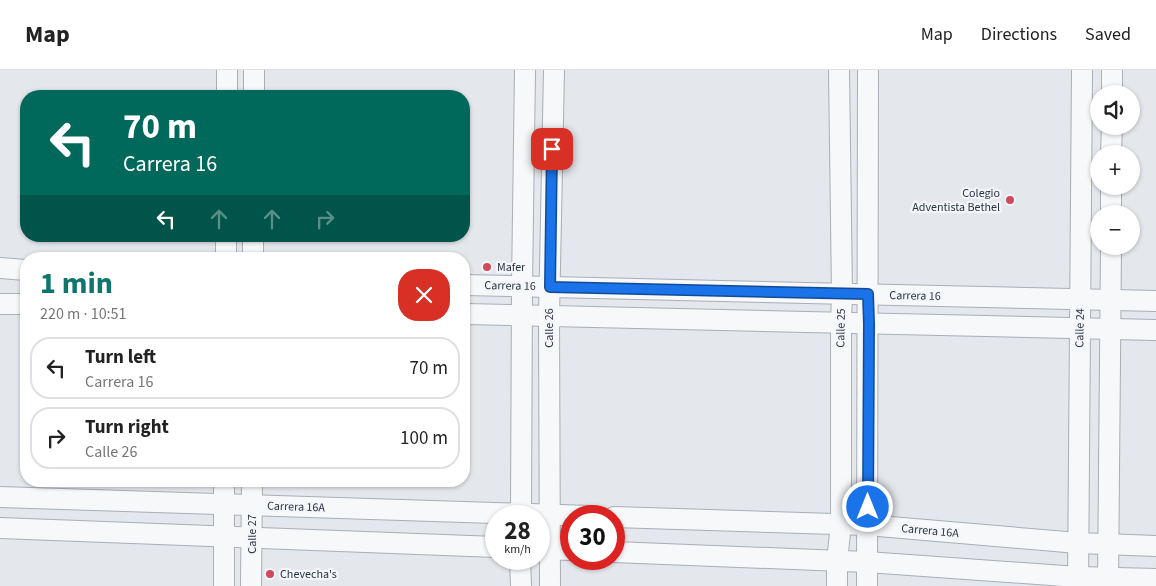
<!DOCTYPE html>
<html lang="en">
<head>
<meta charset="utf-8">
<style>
  :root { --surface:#fff; --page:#f2f2f2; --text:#222; --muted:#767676; --line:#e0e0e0; --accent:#0f766e }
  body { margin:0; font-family:"Source Sans 3",sans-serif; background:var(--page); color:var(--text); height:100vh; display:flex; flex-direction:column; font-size:19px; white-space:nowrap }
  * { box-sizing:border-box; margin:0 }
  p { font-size:16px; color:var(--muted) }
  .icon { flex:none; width:28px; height:28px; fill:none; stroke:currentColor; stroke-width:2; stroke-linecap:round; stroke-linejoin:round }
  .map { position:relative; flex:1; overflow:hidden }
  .drawer { position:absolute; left:20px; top:182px; width:450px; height:235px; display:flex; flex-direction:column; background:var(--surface); border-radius:20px; box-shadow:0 1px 4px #0004 }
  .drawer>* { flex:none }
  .top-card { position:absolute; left:20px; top:20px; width:450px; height:152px; border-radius:20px; box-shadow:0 1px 4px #0004; background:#00695c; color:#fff; overflow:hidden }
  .fabs { position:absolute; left:1090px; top:15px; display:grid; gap:10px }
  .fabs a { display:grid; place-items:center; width:50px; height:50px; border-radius:50%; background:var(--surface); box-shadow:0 1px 4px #0004; font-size:25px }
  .speed { position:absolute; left:485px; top:435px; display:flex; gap:10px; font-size:25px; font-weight:700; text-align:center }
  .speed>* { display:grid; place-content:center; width:65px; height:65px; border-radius:50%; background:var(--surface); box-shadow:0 1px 4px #0004; line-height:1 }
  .speed small { font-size:12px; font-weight:400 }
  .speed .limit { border:8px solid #d22; background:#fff; color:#111 }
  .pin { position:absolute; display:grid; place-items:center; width:42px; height:42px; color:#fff; margin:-21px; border-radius:10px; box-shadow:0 2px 8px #0006 }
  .me { position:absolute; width:55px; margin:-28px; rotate:0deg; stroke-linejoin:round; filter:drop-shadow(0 0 4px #0008) }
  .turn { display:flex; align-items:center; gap:18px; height:105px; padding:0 20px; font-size:22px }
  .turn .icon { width:65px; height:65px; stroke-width:2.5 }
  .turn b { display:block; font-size:35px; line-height:42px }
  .lanes { display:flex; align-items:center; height:48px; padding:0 20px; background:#0003; justify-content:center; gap:25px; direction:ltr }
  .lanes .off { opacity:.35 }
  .round { display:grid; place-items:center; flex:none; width:52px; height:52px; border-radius:20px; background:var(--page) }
  .head { display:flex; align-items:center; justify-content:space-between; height:85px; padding:0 20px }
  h1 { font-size:30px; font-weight:700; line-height:38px; color:var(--accent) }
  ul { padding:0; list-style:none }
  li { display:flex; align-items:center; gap:15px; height:62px; margin:0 10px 8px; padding:0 10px; border:2px solid var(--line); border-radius:20px }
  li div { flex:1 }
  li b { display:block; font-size:19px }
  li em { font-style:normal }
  header { display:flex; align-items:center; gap:30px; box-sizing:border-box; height:70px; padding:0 25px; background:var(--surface); border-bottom:1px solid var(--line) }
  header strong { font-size:24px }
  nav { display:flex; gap:28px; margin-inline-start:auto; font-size:18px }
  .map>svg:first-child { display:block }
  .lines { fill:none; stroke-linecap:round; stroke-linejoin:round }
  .minor-casing { stroke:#a9aeb7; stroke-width:22 }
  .minor { stroke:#f7f8fa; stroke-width:20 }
  .route-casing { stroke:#114b97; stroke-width:12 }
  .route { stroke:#1a73e8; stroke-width:9 }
  .poi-dot { fill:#d1495b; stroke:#f4f6f9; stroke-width:2 }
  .labels { text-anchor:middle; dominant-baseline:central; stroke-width:4.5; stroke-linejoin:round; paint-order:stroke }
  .poi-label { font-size:12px; fill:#2b3445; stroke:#f4f6f9; text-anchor:start }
  .street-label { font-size:12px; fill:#2b3445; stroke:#f4f6f9 }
</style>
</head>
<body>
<header>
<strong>Map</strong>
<nav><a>Map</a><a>Directions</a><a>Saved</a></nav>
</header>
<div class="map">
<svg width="1156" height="516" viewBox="0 0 1156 516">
  <rect width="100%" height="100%" fill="#e4e7ec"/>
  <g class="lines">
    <!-- minor casing -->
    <g class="minor-casing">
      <g id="minor">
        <path d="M1112,24V0"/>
        <path d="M227,26V0"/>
        <path d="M254,26V0"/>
        <path d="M1111,84L1112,56"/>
        <path d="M1111,144V116"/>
        <path d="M226,189V166"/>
        <path d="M253,189V166"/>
        <path d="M0,198L26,200"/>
        <path d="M464,215L1156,231"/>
        <path d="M0,234H26"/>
        <path d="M464,244L1156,260"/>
        <path d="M0,427L591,446"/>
        <path d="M521,446L522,216L525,0"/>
        <path d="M614,447L867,455L1078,473L1156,476"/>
        <path d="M0,458L496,477"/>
        <path d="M539,479L571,480"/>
        <path d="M614,482L867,492L1078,507L1156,509"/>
        <path d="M520,489L521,516"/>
        <path d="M224,516V411"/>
        <path d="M251,516L252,411"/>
        <path d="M550,516L549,246L554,0"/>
        <path d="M837,516V491L841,454V253L842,224L839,0"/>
        <path d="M867,516L868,0"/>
        <path d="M1078,516L1082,0"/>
        <path d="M1108,516L1111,176"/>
      </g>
    </g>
    <!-- minor -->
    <use href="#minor" class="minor"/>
  </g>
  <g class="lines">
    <!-- route casing -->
    <g class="route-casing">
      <path id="route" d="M552,79L550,217L868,224L869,254L868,437"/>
    </g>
    <!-- route -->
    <use href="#route" class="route"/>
  </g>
  <!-- markers -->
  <g class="poi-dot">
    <circle cx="1010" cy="130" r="5"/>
    <circle cx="487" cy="197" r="5"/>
    <circle cx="270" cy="504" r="5"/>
  </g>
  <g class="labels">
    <!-- poi labels -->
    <g class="poi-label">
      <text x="1000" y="123" text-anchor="end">Colegio<tspan x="1000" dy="14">Adventista Bethel</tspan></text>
      <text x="497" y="197">Mafer</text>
      <text x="280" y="504">Chevecha's</text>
    </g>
    <!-- street labels -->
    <g class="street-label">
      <text transform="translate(510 216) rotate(1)">Carrera 16</text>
      <text transform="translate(915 226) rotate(1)">Carrera 16</text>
      <text transform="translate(549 258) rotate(-90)">Calle 26</text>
      <text transform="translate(841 258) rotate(-89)">Calle 25</text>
      <text transform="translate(1080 258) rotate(-89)">Calle 24</text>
      <text transform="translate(296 437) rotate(2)">Carrera 16A</text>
      <text transform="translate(930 461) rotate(5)">Carrera 16A</text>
      <text transform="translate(252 464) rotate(-90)">Calle 27</text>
    </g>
  </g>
</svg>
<div class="fabs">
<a><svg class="icon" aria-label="sound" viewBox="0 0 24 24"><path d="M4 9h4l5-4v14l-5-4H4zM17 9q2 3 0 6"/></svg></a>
<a>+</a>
<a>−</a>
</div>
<div class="speed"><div>28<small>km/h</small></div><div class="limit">30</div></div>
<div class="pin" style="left:552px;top:79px;background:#d93025"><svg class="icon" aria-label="arrive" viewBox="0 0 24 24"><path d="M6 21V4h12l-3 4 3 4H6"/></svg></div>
<svg class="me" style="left:868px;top:437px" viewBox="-20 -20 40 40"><circle r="17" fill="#1a73e8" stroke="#fff" stroke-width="3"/><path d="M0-11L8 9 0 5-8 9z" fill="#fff"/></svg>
<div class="top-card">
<div class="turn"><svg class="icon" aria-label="left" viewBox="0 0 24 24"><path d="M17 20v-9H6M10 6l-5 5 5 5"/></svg><div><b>70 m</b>Carrera 16</div></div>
<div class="lanes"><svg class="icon" aria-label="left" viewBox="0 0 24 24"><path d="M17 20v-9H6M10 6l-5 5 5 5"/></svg><svg class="icon off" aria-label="ahead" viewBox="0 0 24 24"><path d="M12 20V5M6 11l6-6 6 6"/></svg><svg class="icon off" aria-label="ahead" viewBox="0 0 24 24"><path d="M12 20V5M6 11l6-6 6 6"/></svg><svg class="icon off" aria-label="right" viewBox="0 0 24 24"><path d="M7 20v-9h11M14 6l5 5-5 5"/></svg></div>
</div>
<section class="drawer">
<div class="head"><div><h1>1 min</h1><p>220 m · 10:51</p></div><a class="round" style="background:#d93025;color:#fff"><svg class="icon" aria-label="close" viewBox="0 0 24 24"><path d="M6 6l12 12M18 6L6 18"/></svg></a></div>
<ul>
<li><svg class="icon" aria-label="left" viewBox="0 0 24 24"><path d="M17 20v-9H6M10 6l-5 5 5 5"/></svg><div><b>Turn left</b><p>Carrera 16</p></div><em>70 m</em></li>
<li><svg class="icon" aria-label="right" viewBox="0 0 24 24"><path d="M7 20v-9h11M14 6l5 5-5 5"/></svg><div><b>Turn right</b><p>Calle 26</p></div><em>100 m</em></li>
</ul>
</section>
</div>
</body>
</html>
